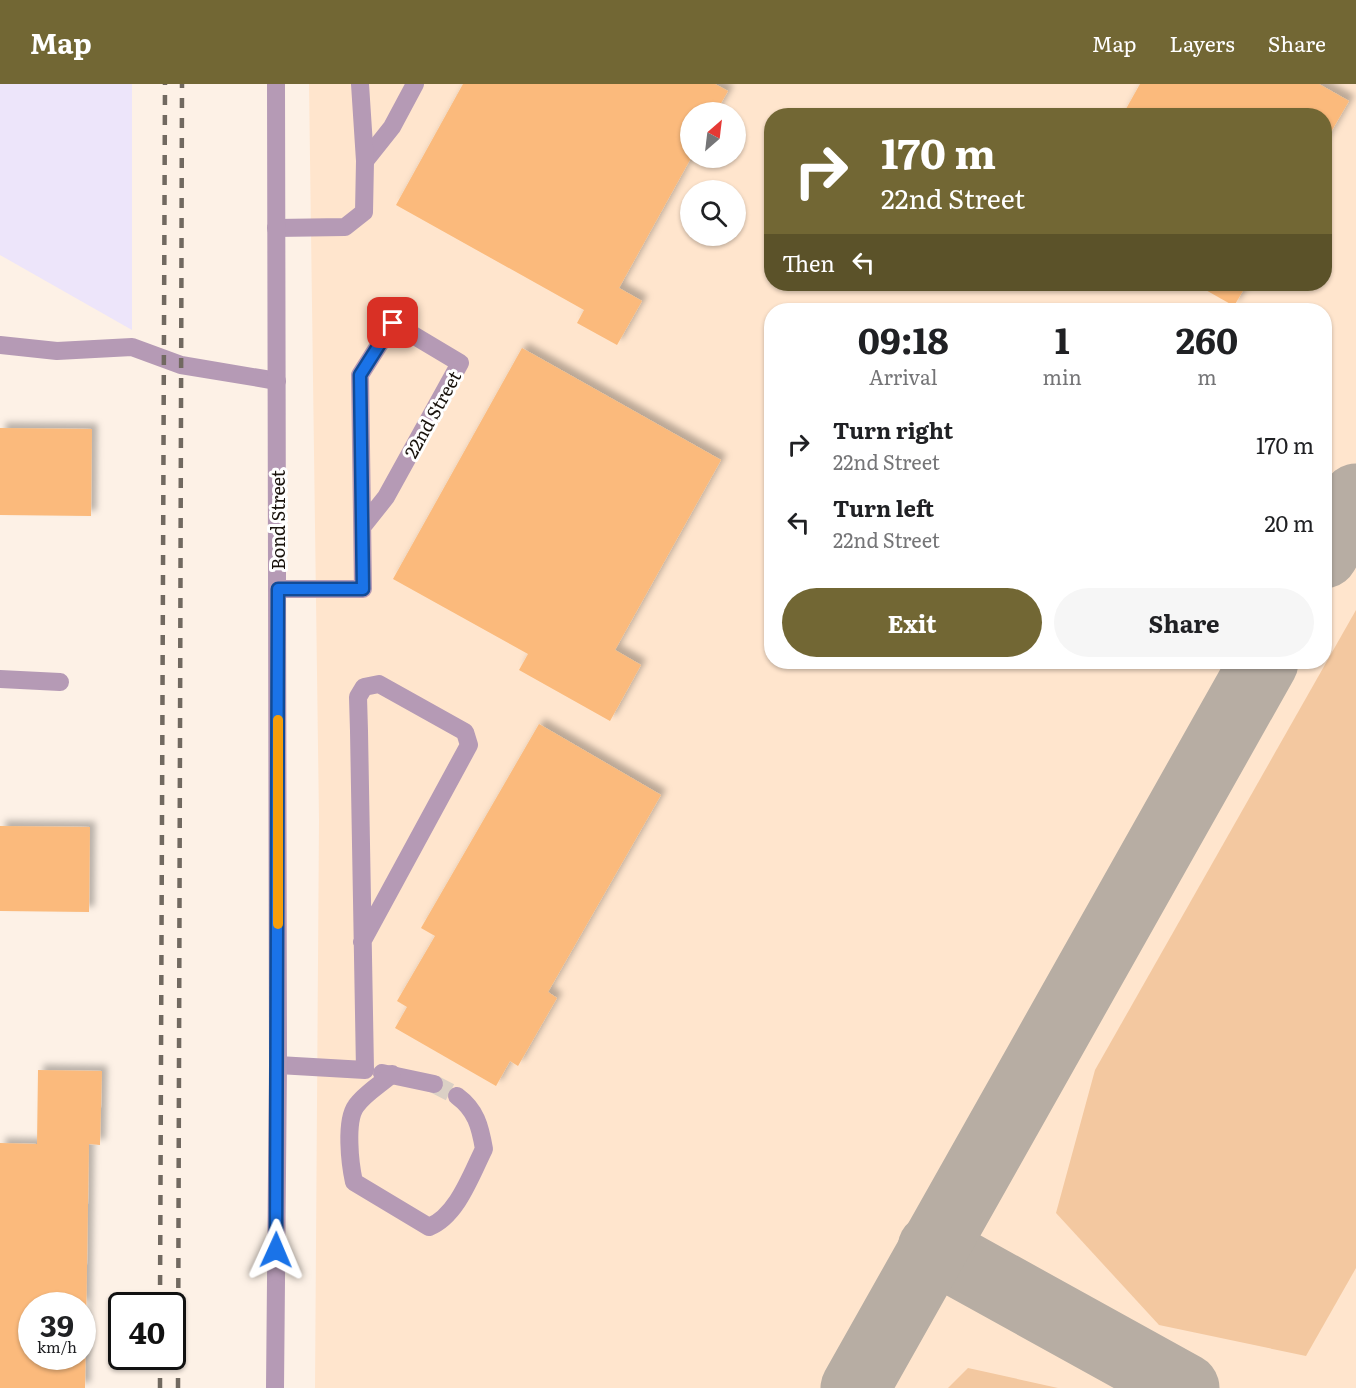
<!DOCTYPE html>
<html lang="en">
<head>
<meta charset="utf-8">
<style>
  :root { --surface:#fff; --page:#f6f6f6; --text:#202124; --muted:#757577; --accent:#726734 }
  body { margin:0; font-family:Literata,serif; background:var(--page); color:var(--text); height:100vh; display:flex; flex-direction:column; font-size:22px; white-space:nowrap }
  * { box-sizing:border-box; margin:0 }
  p { font-size:20px; color:var(--muted) }
  .icon { flex:none; width:33px; height:33px; fill:none; stroke:currentColor; stroke-width:2; stroke-linecap:round; stroke-linejoin:round }
  .map { position:relative; flex:1; overflow:hidden }
  .details { position:absolute; left:764px; top:219px; width:568px; height:366px; display:flex; flex-direction:column; background:var(--surface); border-radius:24px; box-shadow:0 2px 4px #0004 }
  .details>* { flex:none }
  .hud { position:absolute; left:764px; top:24px; width:568px; height:183px; border-radius:24px; box-shadow:0 2px 4px #0004; background:#726734; color:#fff; overflow:hidden }
  .needle { width:39px; rotate:28deg }
  .tools { position:absolute; left:680px; top:18px; display:grid; gap:12px }
  .tools a { display:grid; place-items:center; width:66px; height:66px; border-radius:50%; background:var(--surface); box-shadow:0 2px 4px #0004; font-size:30px }
  .speed { position:absolute; left:18px; top:1208px; display:flex; gap:12px; font-size:30px; font-weight:700; text-align:center }
  .speed>* { display:grid; place-content:center; width:78px; height:78px; border-radius:50%; background:var(--surface); box-shadow:0 2px 4px #0004; line-height:1 }
  .speed small { font-size:15px; font-weight:400 }
  .speed .limit { border:3px solid #111; border-radius:9px; background:#fff; color:#111 }
  .pin { position:absolute; display:grid; place-items:center; width:51px; height:51px; color:#fff; margin:-26px; border-radius:12px; box-shadow:0 3px 9px #0006 }
  .me { position:absolute; width:66px; margin:-33px; rotate:1deg; stroke-linejoin:round; filter:drop-shadow(0 0 4px #0008) }
  .turn { display:flex; align-items:center; gap:21px; height:126px; padding:0 18px; font-size:27px }
  .turn .icon { width:78px; height:78px; stroke-width:2.5 }
  .turn b { display:block; font-size:42px; line-height:51px }
  .then { display:flex; align-items:center; height:57px; padding:0 18px; background:#0003; gap:12px; font-size:22px }
  .eta { display:flex; justify-content:space-evenly; align-items:center; height:102px; text-align:center }
  .eta b { font-size:36px; font-weight:700; line-height:42px }
  .button { display:flex; gap:12px; margin-top:auto; padding:12px 18px }
  .button a { flex:1; height:69px; border-radius:36px; background:var(--accent); color:#fff; font-size:24px; font-weight:700; line-height:69px; text-align:center }
  .button a+a { background:var(--page); color:var(--text) }
  ul { padding:0; list-style:none }
  li { display:flex; align-items:center; gap:18px; height:78px; padding:0 18px }
  li div { flex:1 }
  li b { display:block; font-size:22px }
  li em { font-style:normal }
  header { display:flex; align-items:center; gap:36px; box-sizing:border-box; height:84px; padding:0 30px; background:var(--accent); color:#fff }
  header strong { font-size:28px }
  nav { display:flex; gap:33px; margin-inline-start:auto; font-size:21px }
  .map>svg:first-child { display:block }
  .built { fill:#ffe5cd; fill-rule:evenodd }
  .industrial { fill:#ede5fa }
  .green { fill:#f3c8a0 }
  .lines { fill:none; stroke-linecap:round; stroke-linejoin:round }
  .taxiway { stroke:#b7ada3; stroke-width:69 }
  .building { fill:#fbba7b; fill-rule:evenodd; filter:url(#shadow) }
  .minor-tunnel { stroke:#dbd0c5; stroke-width:18; stroke-dasharray:18 9; stroke-linecap:butt }
  .minor { stroke:#b59ab5; stroke-width:18 }
  .rail { stroke:#716960; stroke-width:4.5; stroke-dasharray:10 10; stroke-linecap:butt }
  .route-casing { stroke:#114b97; stroke-width:15 }
  .route { stroke:#1a73e8; stroke-width:10 }
  .slow { stroke:#f59e0b; stroke-width:10 }
  .labels { text-anchor:middle; dominant-baseline:central; stroke-width:6; stroke-linejoin:round; paint-order:stroke }
  .street-label { font-size:18px; fill:#19130c; stroke:#fff }
</style>
</head>
<body>
<header>
<strong>Map</strong>
<nav><a>Map</a><a>Layers</a><a>Share</a></nav>
</header>
<div class="map">
<svg width="1356" height="1304" viewBox="0 0 1356 1304">
  <defs>
    <filter id="shadow"><feDropShadow dx="5.5" dy="-5.5" stdDeviation="3" flood-color="#0004"/></filter>
  </defs>
  <rect width="100%" height="100%" fill="#fdf1e6"/>
  <!-- built -->
  <path class="built" d="M309,0H1356V1304H315L319,736ZM690,28H735V74H690ZM771,32H1324V200H771ZM690,106H735V152H690ZM771,226H1324V578H771Z"/>
  <!-- industrial -->
  <path class="industrial" d="M0,0H132V246L0,171Z"/>
  <!-- green -->
  <g class="green">
    <path d="M1356,526V1184L1306,1272L1159,1241L1056,1129L1095,986Z"/>
    <path d="M968,1284L1058,1304H948Z"/>
  </g>
  <g class="lines">
    <!-- taxiway -->
    <g class="taxiway">
      <path d="M1324,470L1356,414"/>
      <path d="M932,1164L1185,1304"/>
      <path d="M855,1304L1264,578"/>
    </g>
  </g>
  <!-- building -->
  <g class="building">
    <path d="M463,0H715L728,7L716,28H690L691,74L619,204L642,217L617,261L577,239L584,226L396,121Z"/>
    <path d="M1140,0H1319L1349,17L1324,60V32H1122Z"/>
    <path d="M1195,200H1247L1234,222Z"/>
    <path d="M522,264L721,376L615,566L641,581L610,637L519,586L528,570L393,495Z"/>
    <path d="M0,344L92,345L91,432L0,431Z"/>
    <path d="M539,640L661,711L548,908L557,914L518,982L510,977L496,1002L395,944L407,923L397,917L435,852L421,844Z"/>
    <path d="M0,742L90,743L89,828L0,827Z"/>
    <path d="M38,986L102,987L100,1061L89,1060L85,1304H0V1059L37,1060ZM32,1221H82V1272H32Z"/>
  </g>
  <g class="lines">
    <!-- minor-tunnel -->
    <path class="minor-tunnel" d="M434,1000L457,1012"/>
    <!-- minor -->
    <g class="minor">
      <path d="M365,77L392,43L415,0"/>
      <path d="M276,144L345,143L364,128L365,77L360,0"/>
      <path d="M0,261L57,267L132,263L181,281L277,297"/>
      <path d="M277,505H363L360,291L393,239L460,279L386,413L363,442"/>
      <path d="M0,595L60,598"/>
      <path d="M278,981L365,986L359,647L358,613L364,603L379,600L465,648L469,661L362,858"/>
      <path d="M382,989L434,1000"/>
      <path d="M392,990C381,1000 364,1010 356,1022C345,1037 350,1080 354,1098L429,1143C457,1132 471,1091 484,1065C480,1042 476,1026 457,1012"/>
      <path d="M275,1304L278,981L276,0"/>
    </g>
    <!-- rail -->
    <g class="rail">
      <path d="M160,1221L165,0"/>
      <path d="M160,1304V1272"/>
      <path d="M178,1304L182,0"/>
    </g>
  </g>
  <g class="lines">
    <!-- route casing -->
    <g class="route-casing">
      <path id="route" d="M276,1166L278,505H363L360,291L393,239"/>
    </g>
    <!-- route -->
    <use href="#route" class="route"/>
    <!-- slow -->
    <path class="slow" d="M278,636V840"/>
  </g>
  <g class="labels">
    <!-- street labels -->
    <g class="street-label">
      <text transform="translate(432 330) rotate(-61)">22nd Street</text>
      <text transform="translate(277 436) rotate(-90)">Bond Street</text>
    </g>
  </g>
</svg>
<div class="tools">
<a><svg class="needle" viewBox="-14 -14 28 28"><path d="M0-13l5 13h-10z" fill="#e53935"/><path d="M0 13l5-13h-10z" fill="#757577"/></svg></a>
<a><svg class="icon" aria-label="search" viewBox="0 0 24 24"><circle cx="10" cy="10" r="6"/><path d="M15 15l6 6"/></svg></a>
</div>
<div class="speed"><div>39<small>km/h</small></div><div class="limit">40</div></div>
<div class="pin" style="left:393px;top:239px;background:#d93025"><svg class="icon" aria-label="arrive" viewBox="0 0 24 24"><path d="M6 21V4h12l-3 4 3 4H6"/></svg></div>
<svg class="me" style="left:276px;top:1166px" viewBox="-20 -20 40 40"><path d="M0-17L14 15 0 8-14 15z" fill="#1a73e8" stroke="#fff" stroke-width="4"/></svg>
<div class="hud">
<div class="turn"><svg class="icon" aria-label="right" viewBox="0 0 24 24"><path d="M7 20v-9h11M14 6l5 5-5 5"/></svg><div><b>170 m</b>22nd Street</div></div>
<div class="then">Then<svg class="icon" aria-label="left" viewBox="0 0 24 24"><path d="M17 20v-9H6M10 6l-5 5 5 5"/></svg></div>
</div>
<section class="details">
<div class="eta">
<div><b>09:18</b><p>Arrival</p></div>
<div><b>1</b><p>min</p></div>
<div><b>260</b><p>m</p></div>
</div>
<ul>
<li><svg class="icon" aria-label="right" viewBox="0 0 24 24"><path d="M7 20v-9h11M14 6l5 5-5 5"/></svg><div><b>Turn right</b><p>22nd Street</p></div><em>170 m</em></li>
<li><svg class="icon" aria-label="left" viewBox="0 0 24 24"><path d="M17 20v-9H6M10 6l-5 5 5 5"/></svg><div><b>Turn left</b><p>22nd Street</p></div><em>20 m</em></li>
</ul>
<div class="button"><a>Exit</a><a>Share</a></div>
</section>
</div>
</body>
</html>
